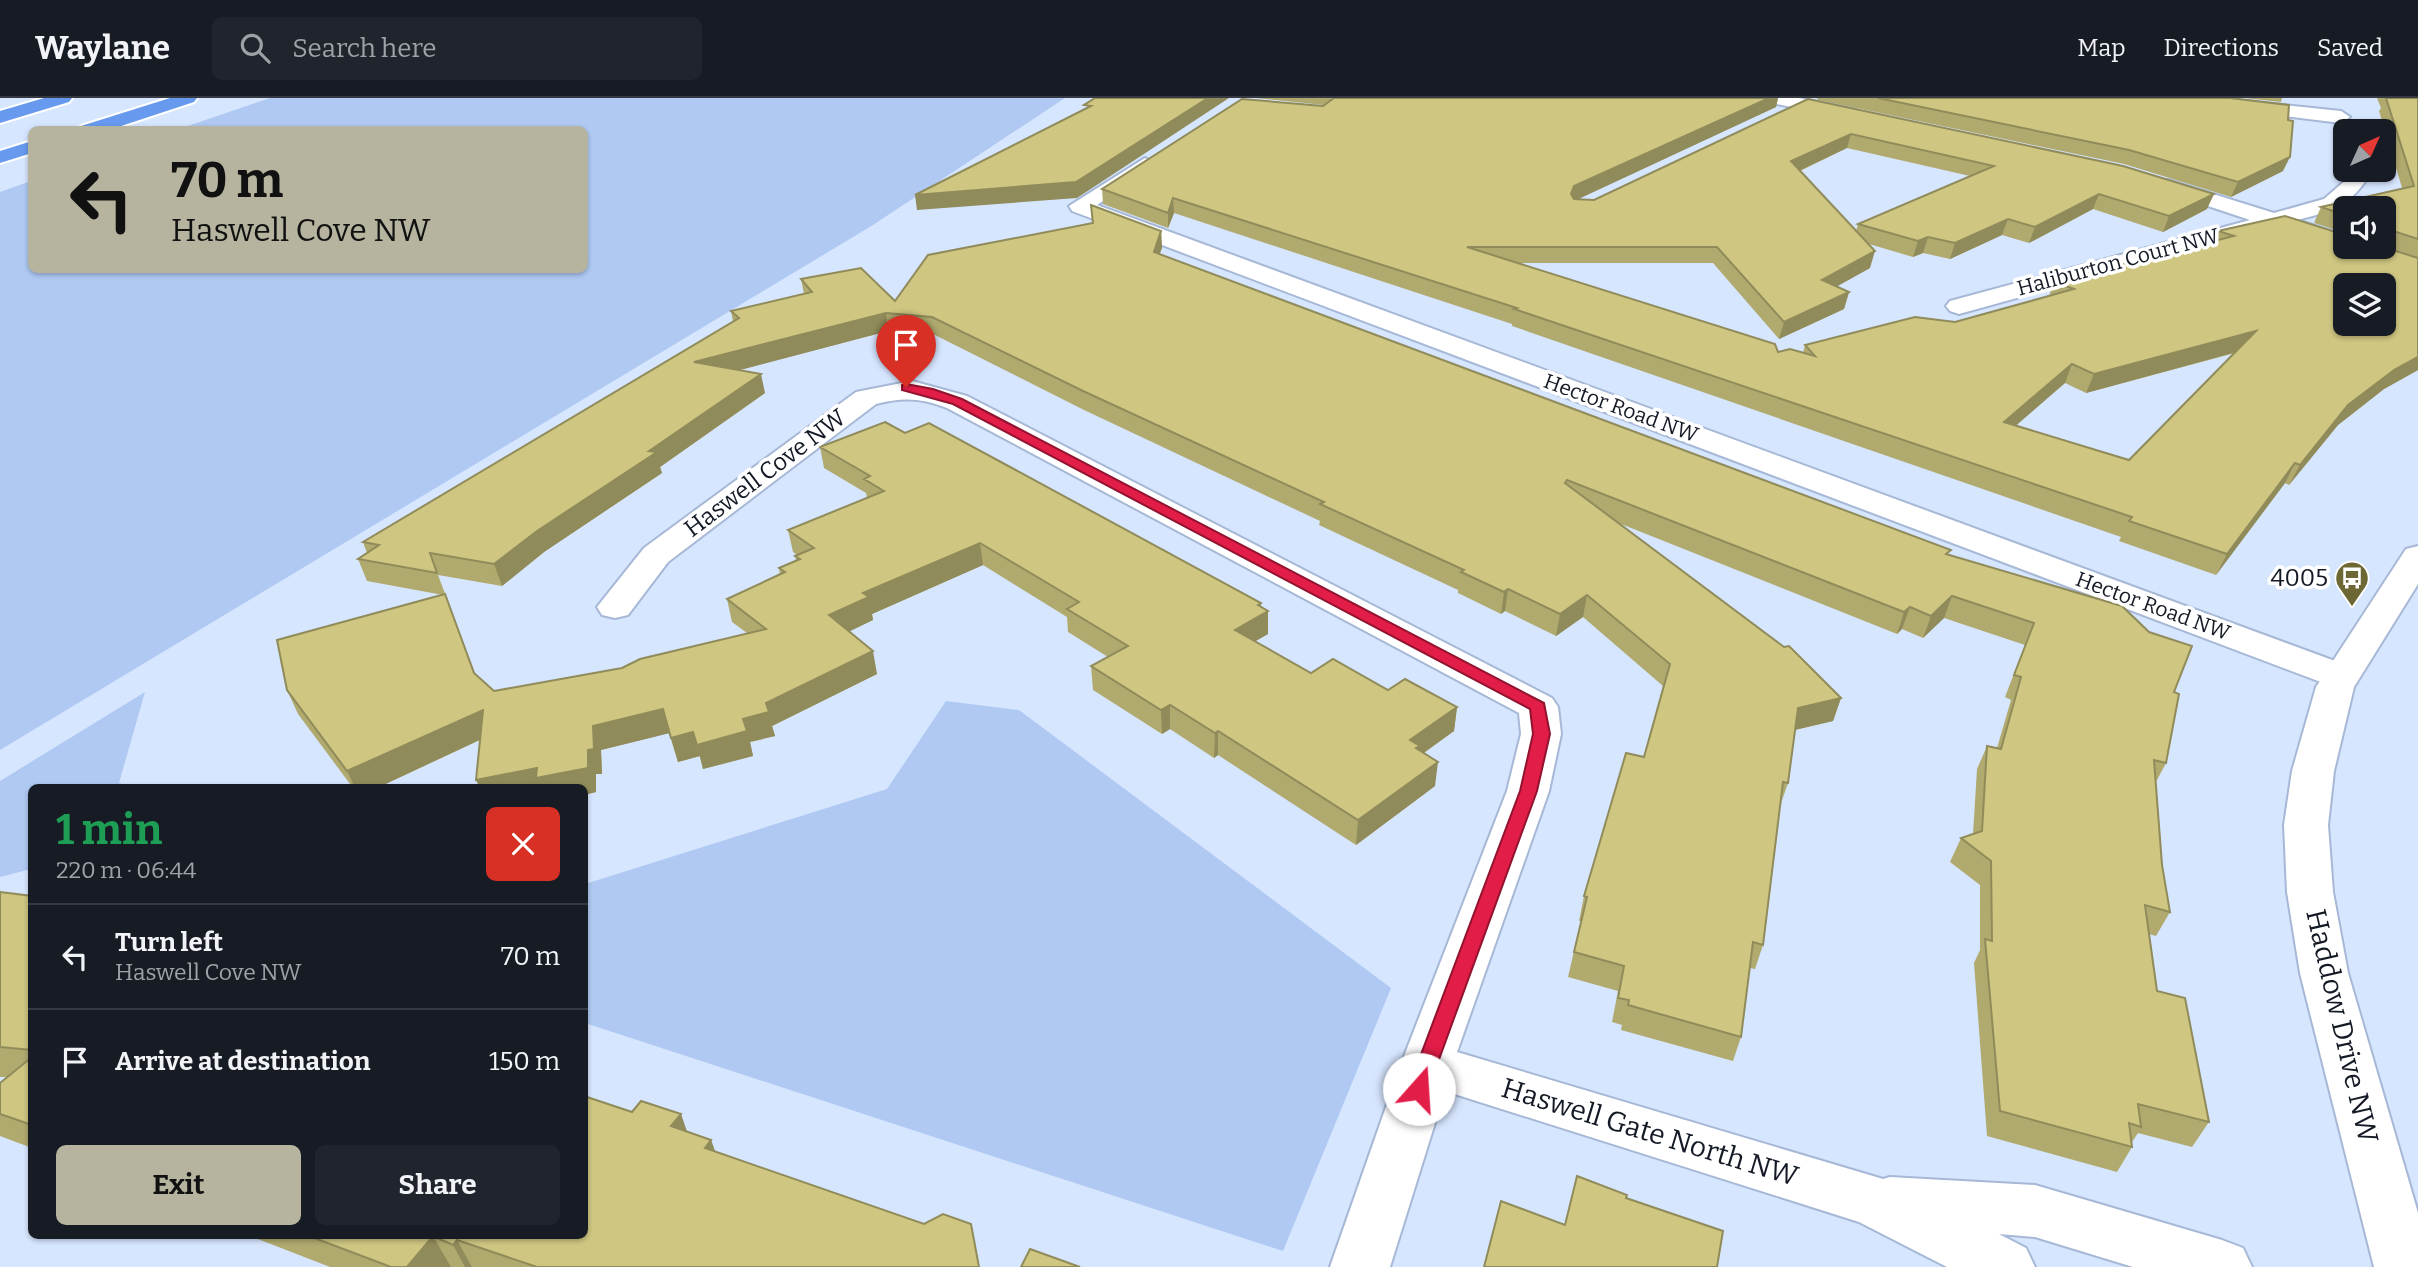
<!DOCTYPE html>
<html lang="en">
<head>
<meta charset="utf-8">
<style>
  :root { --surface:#171b24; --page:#20242c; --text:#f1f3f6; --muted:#9ea1a6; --line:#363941; --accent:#b6b49f }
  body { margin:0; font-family:Bitter,serif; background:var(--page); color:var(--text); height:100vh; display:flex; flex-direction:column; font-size:26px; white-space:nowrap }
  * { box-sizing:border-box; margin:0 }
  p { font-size:23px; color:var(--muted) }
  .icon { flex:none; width:38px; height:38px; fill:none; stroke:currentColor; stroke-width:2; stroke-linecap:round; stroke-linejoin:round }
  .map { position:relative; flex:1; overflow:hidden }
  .sheet { position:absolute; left:28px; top:686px; width:560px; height:455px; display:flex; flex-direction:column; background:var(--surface); border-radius:10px; box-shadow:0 2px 5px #0004 }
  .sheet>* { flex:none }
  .hud { position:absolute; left:28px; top:28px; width:560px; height:147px; border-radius:10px; box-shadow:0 2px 5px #0004; background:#b6b49f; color:#111; overflow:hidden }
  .needle { width:46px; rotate:45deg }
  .fabs { position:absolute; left:2333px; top:21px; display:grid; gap:14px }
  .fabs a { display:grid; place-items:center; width:63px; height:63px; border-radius:10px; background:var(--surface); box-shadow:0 2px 5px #0004; font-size:35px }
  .pin { position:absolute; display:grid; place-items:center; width:60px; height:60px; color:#fff; margin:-72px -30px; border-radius:50% 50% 50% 0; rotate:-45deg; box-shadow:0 0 7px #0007 }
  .pin .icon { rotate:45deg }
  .me { position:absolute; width:77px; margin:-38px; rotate:19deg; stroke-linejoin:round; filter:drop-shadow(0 0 5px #0008) }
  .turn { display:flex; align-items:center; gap:24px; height:147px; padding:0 28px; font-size:32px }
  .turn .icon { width:91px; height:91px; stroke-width:2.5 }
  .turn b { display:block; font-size:49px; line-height:60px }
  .round { display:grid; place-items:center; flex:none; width:74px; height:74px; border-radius:10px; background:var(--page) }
  .overview { display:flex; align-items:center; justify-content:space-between; height:119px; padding:0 28px }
  h1 { font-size:42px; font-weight:700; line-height:52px; color:#1e9e55 }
  .primary-button { display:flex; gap:14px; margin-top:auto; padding:14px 28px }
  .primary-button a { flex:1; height:80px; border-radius:10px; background:var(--accent); color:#111; font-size:28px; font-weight:700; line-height:80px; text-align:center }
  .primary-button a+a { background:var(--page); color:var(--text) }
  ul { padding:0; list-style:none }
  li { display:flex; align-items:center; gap:21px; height:105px; padding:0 28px; border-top:2px solid var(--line) }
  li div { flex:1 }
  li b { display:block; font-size:26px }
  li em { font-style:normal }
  header { display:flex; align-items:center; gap:42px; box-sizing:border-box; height:98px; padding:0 35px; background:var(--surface); border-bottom:2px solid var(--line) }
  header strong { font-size:33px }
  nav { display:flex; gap:38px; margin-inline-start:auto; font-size:24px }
  .search { width:490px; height:63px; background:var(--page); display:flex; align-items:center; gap:18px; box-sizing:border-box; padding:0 24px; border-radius:10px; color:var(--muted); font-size:26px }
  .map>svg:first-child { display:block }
  .green { fill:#afc9f3 }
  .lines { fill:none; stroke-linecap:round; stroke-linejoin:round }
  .minor-casing { stroke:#a6b8d6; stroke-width:4 }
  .tertiary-casing { stroke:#a6b8d6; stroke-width:4 }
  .motorway-casing { stroke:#fff; stroke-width:4 }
  .minor { fill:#fff; fill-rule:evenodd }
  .tertiary { fill:#fff; fill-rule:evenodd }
  .motorway { fill:#679aef; fill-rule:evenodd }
  .wall { fill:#b1aa6f; fill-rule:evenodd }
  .shaded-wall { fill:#908b5a }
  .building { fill:#cec681; stroke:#908b5a; stroke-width:2; fill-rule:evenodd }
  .route { fill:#e11d48; stroke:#92132f; stroke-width:2 }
  .labels { text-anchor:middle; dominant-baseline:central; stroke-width:7; stroke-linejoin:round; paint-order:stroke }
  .far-street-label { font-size:21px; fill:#141a25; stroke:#fff }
  .street-label { font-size:24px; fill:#141a25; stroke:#fff }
  .poi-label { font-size:24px; fill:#141a25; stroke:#fff; text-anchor:end }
  .near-street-label { font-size:28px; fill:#141a25; stroke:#fff }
</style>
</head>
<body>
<header>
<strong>Waylane</strong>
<div class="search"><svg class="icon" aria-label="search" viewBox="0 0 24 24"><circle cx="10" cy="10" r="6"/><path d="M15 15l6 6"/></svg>Search here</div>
<nav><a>Map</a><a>Directions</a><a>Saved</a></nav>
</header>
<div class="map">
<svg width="2418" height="1169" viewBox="0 0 2418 1169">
  <rect width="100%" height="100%" fill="#d7e6ff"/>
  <!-- green -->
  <g class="green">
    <path d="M270,0H1065L873,127L0,652V94L31,83L32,172H584V32L179,31Z"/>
    <path d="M145,594L119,685L132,689L32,690L31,771L0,779V683Z"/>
    <path d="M946,603L1019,612L1391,890L1283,1153L585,925V786L887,691Z"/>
  </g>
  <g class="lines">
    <!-- minor casing -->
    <g class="minor-casing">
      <g id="minor">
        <path d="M1764,0H1799L1856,12L1859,16L1850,21L1767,4Z"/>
        <path d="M2235,2L2341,13L2350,19L2341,25L2229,11L2226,7L2229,3Z"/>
        <path d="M1145,60L1155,66L1152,70L1097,107L2354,570L2359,578L2354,586L2340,589L2326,586L1072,113L1069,108Z"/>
        <path d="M2345,70L2364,72L2367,81C2346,111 2331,113 2297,122L2345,138V149L2353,150H2337L2273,129L1959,216L1950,213L1946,208L1950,203L2250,122L2154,90L2151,86L2154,82H2168L2274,115L2324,101L2347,81Z"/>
        <path d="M912,283L967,298L1552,600L1558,609L1561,636L1549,693L1457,954L1883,1081L1890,1079L2035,1087L2222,1142L2243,1150L2252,1169H2133L2035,1139L1999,1136L2026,1150L2035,1169H1947L1859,1124L1445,993L1390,1169H1330L1401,966L1507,693L1521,636L1519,615L947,310C921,300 903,299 876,306L668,464L628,517L615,520L602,517L597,509L644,450L856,294Z"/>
      </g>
    </g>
    <!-- tertiary casing -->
    <g class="tertiary-casing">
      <path id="tertiary" d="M2418,448V486L2354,589L2334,673L2328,727L2333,794L2348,875L2418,1115V1169H2374L2300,875L2287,794L2284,727L2292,673L2316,589L2406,451Z"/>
    </g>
    <!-- motorway casing -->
    <g class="motorway-casing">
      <g id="motorway">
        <path d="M44,0H72L69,4L0,25V13Z"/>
        <path d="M170,0H197L194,4L109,32H79L81,28Z"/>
        <path d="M32,43V55L0,65V53Z"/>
      </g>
    </g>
    <!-- minor -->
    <use href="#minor" class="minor"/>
    <!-- tertiary -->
    <use href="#tertiary" class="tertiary"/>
    <!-- motorway -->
    <use href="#motorway" class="motorway"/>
  </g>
  <!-- wall -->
  <g class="wall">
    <path d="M1256,0H1778L1776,9L1578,101L1594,102L1808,1L2207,111L2163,134L2093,111L2029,145L2002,137L1950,161L1923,155L1913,159L1869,146L1870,170L1837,188L1849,194L1844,211L1779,241L1713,165H1520L1778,254L1803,255L1805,247L1955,224L2049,198L2054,184L2214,143L2218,133L2384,149V110H2345V135L2314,125L2321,109L2402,90L2379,13L2381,10L2377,0H2418V272L2384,291L2338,327L2289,387L2285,385L2216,477L2119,443L2121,439L1512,228V226L1174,115L1168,130L1103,106L1102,91L1324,7ZM1847,50L1970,78L1858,126L1856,133L1800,73ZM2235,255L2129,362L2015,327L2065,285L2086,295Z"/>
    <path d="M1817,0H2230L2283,73L2231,99L2124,66L1818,2Z"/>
    <path d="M2244,0H2282L2281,4Z"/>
    <path d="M1091,107L1161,133L1162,150L1159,156L1949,457L2174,594L2166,665L2156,684L2162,767L2170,814L2156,838L2149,836L2157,893L2209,1024L2192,1049L2138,1035L2132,1044V1049L2117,1074L1987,1038L1974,865L1980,852V787L1950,764L1961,740L1973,736L1977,671L1987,648L1997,650L2011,602L2005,599L2025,547L1944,520L1923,540L1902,531L1897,536L1616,424L1841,600L1833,623L1795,632L1788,685L1780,708L1763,847L1755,871L1750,870L1741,939L1733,963L1621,932L1622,927L1612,924L1618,893L1568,879L1581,823H1579L1584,798L1644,659L1663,588L1583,519L1556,538L1505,513L1501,516L1458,495V492L1319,427L1320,423L1084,312L935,237L888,233L739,272L765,295L660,369L662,375L544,454L502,488L438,477L475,575L494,593L622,570L747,535L732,524L727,501L780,476L779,470L796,462L795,458L797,457L793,454L788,432L867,400L866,395L824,370L820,349L905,335L1261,505V509L1268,536L1255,543L1311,575L1388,592L1457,609L1454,633L1424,655L1435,688L1356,747L1218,657L1214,660L1170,631L1162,636L1093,592L1091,568L1108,559L1068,534L1067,519L983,467L872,516L873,522L849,533L877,576L772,628L775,638L750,644L753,658L703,671L700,658L678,664L669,635L601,652L602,676H596V694L584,697V690H480L476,682L480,642L377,690H353L298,616L287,592L443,497L367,483L358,461L367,455L363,444L733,224L731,213L804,196L801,181L895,203L1092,126Z"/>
    <path d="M0,794L32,798V1050L0,1038V985L7,979H0Z"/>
    <path d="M687,1033L711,1042L715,1053L979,1169H330L250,1138H584Z"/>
  </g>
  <!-- shaded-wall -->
  <g class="shaded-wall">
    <path d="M1208,0H1229L1077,100L917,112L915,97Z"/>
    <path d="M1769,0H1778L1776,9L1572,104L1571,96L1574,88Z"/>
    <path d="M1851,36L1847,50L1788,78L1791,63Z"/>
    <path d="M2290,59L2283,73L2231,99L2238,84Z"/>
    <path d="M2099,96L2093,111L2029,145L2035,129Z"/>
    <path d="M2214,96L2207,111L2163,134L2169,118Z"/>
    <path d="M1173,100L1174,115L1168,130V115Z"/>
    <path d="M2008,121L2002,137L1950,161L1955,145Z"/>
    <path d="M1161,133L1162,150L1154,171V154Z"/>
    <path d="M1928,139L1923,155L1913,159L1918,143Z"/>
    <path d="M1875,153L1870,170L1818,199L1822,182Z"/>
    <path d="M1849,194L1844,211L1779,241L1784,224Z"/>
    <path d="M886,215L888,233L698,283L694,264Z"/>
    <path d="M2256,233L2247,251L2086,295L2094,276Z"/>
    <path d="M2418,259V272L2384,291L2338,327L2289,387L2300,367L2348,307L2394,272Z"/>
    <path d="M2072,266L2065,285L1997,344L2004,324Z"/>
    <path d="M761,276L765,295L660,369L662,375L544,454L502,488L494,466L537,433L649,353Z"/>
    <path d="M2295,365L2285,385L2216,477L2227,456Z"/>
    <path d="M980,445L983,467L872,516L873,522L834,541L829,517L863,495Z"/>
    <path d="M1508,491L1505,513L1501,516L1504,494Z"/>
    <path d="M1587,497L1583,519L1556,538L1560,516Z"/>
    <path d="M1952,498L1944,520L1923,540L1931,518Z"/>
    <path d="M1261,505V517L1268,513V536L1235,555V532L1258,507Z"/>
    <path d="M1910,509L1902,531L1897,536L1904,514Z"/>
    <path d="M873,553L877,576L772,628L775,638L750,644L753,658L703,671L697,647L743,621L766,605Z"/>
    <path d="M1841,600L1833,623L1790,633L1798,610Z"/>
    <path d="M1170,607V631L1162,636L1161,612Z"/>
    <path d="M1457,609L1454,633L1419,658L1410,642Z"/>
    <path d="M663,611L670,635L601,652L602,676H596V694L584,697V690H480L476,682L588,652L593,628Z"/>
    <path d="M483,612L492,636L377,690H355L347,673Z"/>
    <path d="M1218,633V657L1214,660L1215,635Z"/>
    <path d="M693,634L700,658L678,664L671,640Z"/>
    <path d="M1438,664L1435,688L1356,747L1358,722Z"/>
    <path d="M681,1016L692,1048L671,1028Z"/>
    <path d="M711,1042L722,1073L705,1050Z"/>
    <path d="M433,1138L451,1169H407Z"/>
    <path d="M457,1142L472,1169H465L453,1147Z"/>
  </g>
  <!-- building -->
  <g class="building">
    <path d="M1095,0H1208L1076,84L915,97L1091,8L1084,7Z"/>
    <path d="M1334,0H1769L1574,88L1571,96L1574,101L1594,102L1808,1L2123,68L2214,96L2169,118L2099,96L2035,129L2008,121L1955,145L1928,139L1918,143L1858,126L1994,68L1851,36L1791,63L1875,153L1822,182L1849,194L1784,224L1717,149H1467L1775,246L1778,254L1790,251L1815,258L1805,247L1915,219L1955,224L2074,191L2054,184L2234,138L2218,133L2285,118L2345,137V149H2383L2418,160V259L2394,272L2348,307L2300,367L2295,365L2227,456L2129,423L2132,419L1514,211L1517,210L1173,100L1168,115L1102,91L1242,1L1323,8ZM2345,187H2384V226H2345ZM2256,233L2129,362L2004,324L2072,266L2094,276Z"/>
    <path d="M1878,0H2230L2289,7L2288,22L2293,23L2290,59L2238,84L2129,52Z"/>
    <path d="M2386,0H2418V141L2384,130V110H2345V117L2321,109L2414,88Z"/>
    <path d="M1091,107L1161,133L1154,154L1951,452L1946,456L2122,508L2149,534L2192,548L2174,594L2179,596L2166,665L2154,662L2162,767L2170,814L2145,807L2157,893L2185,900L2209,1024L2138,1006L2141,1029L2129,1025L2132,1049L2000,1013L1985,841L1992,843L1991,763L1961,740L1982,733L1987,648L2001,651L2021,579L2014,577L2034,525L1952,498L1931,518L1910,509L1904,514L1567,382L1565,385L1784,549L1789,548L1841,600L1798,610L1788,685L1783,684L1763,847L1753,844L1741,939L1628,907L1629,902L1618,900L1624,868L1574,854L1587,799L1584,798L1626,655L1644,659L1670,566L1587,497L1560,516L1508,491L1504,494L1461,474L1464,472L1320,406L1324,404L1083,293L932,219L886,215L694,264L761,276L649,353L657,354L537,433L494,466L430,455L437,475L358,461L379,447L363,444L739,220L731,213L812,194L801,181L861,170L895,203L928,157L1093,125Z"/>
    <path d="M885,324L905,335L929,325L1261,505L1258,507L1268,513L1235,532L1311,575L1333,561L1388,592L1405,581L1457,609L1410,642L1420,648L1416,650L1438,664L1358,722L1218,633L1215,635L1170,607L1161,612L1091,568L1128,548L1067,511L1079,504L980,445L863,495L869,499L829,517L873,553L766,605L769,614L743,621L747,633L697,647L693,634L671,640L663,611L593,628L594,651L588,652V670L536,680L537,670L476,682L483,612L347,673L287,592L277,542L445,496L474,575L494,593L622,570L640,561L766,531L727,501L785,474L779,470L800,461L795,458L814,450L788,432L884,393L864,381L870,378L820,349Z"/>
    <path d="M0,794L32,798V952L0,949Z"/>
    <path d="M32,959V1027L0,1016V985Z"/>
    <path d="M584,998L632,1014L641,1003L681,1016L671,1028L711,1042L705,1050L924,1126L943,1116L971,1126L979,1169H537L457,1142L453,1147L433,1138L407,1169H391L309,1138H584Z"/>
    <path d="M1577,1078L1627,1097L1626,1100L1723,1133L1717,1169H1484L1501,1103L1565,1127Z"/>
    <path d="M1030,1151L1080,1169H1021Z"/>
  </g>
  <!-- route -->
  <path class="route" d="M906,286L933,291L962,301L1544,605L1550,636L1537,693L1426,997L1419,1000L1411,997L1408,991L1520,693L1533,636L1530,611L953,306L902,292V287Z"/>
  <!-- icons -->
  <defs>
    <g id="bus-pin" transform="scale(1.75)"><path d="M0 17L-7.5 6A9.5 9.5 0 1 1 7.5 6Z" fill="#6d6734" stroke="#fff"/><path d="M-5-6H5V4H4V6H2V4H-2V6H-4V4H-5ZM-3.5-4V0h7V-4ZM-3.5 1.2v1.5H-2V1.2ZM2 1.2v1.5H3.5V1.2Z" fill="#fff"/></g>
  </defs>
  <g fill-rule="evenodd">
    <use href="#bus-pin" x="2352" y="480"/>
  </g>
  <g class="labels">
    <!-- far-street labels -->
    <g class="far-street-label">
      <text transform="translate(2118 164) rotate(-15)">Haliburton Court NW</text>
      <text transform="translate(1621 310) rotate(20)">Hector Road NW</text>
      <text transform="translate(2153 508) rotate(20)">Hector Road NW</text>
    </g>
    <!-- street labels -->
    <g class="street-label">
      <text transform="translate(765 375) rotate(-37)">Haswell Cove NW</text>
    </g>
    <!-- poi labels -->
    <g class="poi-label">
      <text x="2328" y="480">4005</text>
    </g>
    <!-- near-street labels -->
    <g class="near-street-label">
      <text transform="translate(2342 928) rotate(77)">Haddow Drive NW</text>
      <text transform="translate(1650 1034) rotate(17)">Haswell Gate North NW</text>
    </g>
  </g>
</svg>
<div class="fabs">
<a><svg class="needle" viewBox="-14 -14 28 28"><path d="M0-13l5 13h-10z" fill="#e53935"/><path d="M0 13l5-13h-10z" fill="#9ea1a6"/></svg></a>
<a><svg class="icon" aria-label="sound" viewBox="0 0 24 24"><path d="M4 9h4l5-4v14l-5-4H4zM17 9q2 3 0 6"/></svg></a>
<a><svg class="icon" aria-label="layers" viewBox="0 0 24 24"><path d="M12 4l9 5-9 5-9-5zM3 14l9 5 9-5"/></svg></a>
</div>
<div class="pin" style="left:906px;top:289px;background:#d93025"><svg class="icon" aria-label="arrive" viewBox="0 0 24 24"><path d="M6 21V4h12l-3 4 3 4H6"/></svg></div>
<svg class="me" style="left:1419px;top:991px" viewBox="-20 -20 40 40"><circle r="19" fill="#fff"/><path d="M0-13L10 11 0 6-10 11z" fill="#e11d48"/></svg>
<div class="hud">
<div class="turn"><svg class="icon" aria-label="left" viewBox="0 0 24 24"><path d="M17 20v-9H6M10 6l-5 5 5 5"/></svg><div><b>70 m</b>Haswell Cove NW</div></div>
</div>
<section class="sheet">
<div class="overview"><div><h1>1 min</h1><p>220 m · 06:44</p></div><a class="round" style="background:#d93025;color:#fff"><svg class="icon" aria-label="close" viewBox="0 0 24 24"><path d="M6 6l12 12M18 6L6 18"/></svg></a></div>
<ul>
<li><svg class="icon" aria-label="left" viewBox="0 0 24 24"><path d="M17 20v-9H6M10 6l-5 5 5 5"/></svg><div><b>Turn left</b><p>Haswell Cove NW</p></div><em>70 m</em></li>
<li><svg class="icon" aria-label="arrive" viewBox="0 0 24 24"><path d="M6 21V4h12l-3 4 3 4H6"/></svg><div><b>Arrive at destination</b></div><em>150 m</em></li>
</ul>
<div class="primary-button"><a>Exit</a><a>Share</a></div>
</section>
</div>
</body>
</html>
